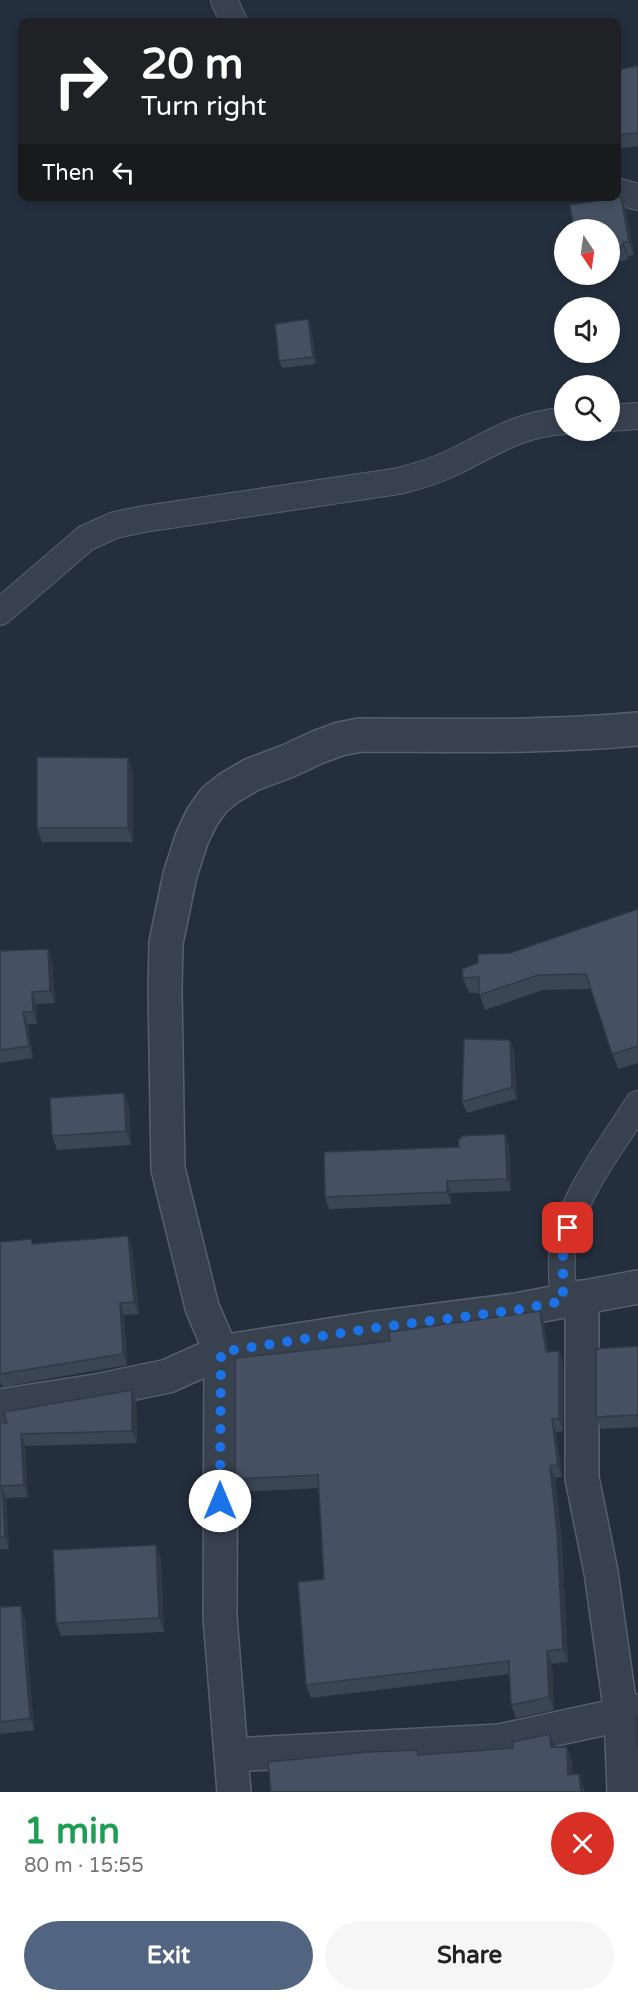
<!DOCTYPE html>
<html lang="en">
<head>
<meta charset="utf-8">
<style>
  :root { --surface:#fff; --page:#f6f6f6; --text:#222; --muted:#767676; --accent:#516482 }
  body { margin:0; font-family:"Varela Round",sans-serif; background:var(--page); color:var(--text); height:100vh; display:flex; flex-direction:column; font-size:22px; white-space:nowrap }
  * { box-sizing:border-box; margin:0 }
  p { font-size:20px; color:var(--muted) }
  .icon { flex:none; width:33px; height:33px; fill:none; stroke:currentColor; stroke-width:2; stroke-linecap:round; stroke-linejoin:round }
  .map { position:relative; height:1792px; overflow:hidden }
  .drawer { display:flex; flex-direction:column; background:var(--surface); flex:1 }
  .drawer>* { flex:none }
  .guide { position:absolute; left:18px; top:18px; width:603px; height:183px; border-radius:12px; box-shadow:0 3px 9px #0003; background:#202124; color:#fff; overflow:hidden }
  .needle { width:39px; rotate:167deg }
  .fabs { position:absolute; left:554px; top:219px; display:grid; gap:12px }
  .fabs a { display:grid; place-items:center; width:66px; height:66px; border-radius:50%; background:var(--surface); box-shadow:0 3px 9px #0003; font-size:30px }
  .pin { position:absolute; display:grid; place-items:center; width:51px; height:51px; color:#fff; margin:-26px; border-radius:12px; box-shadow:0 3px 9px #0006 }
  .me { position:absolute; width:66px; margin:-33px; rotate:0deg; stroke-linejoin:round; filter:drop-shadow(0 0 4px #0008) }
  .turn { display:flex; align-items:center; gap:21px; height:126px; padding:0 24px; font-size:27px }
  .turn .icon { width:78px; height:78px; stroke-width:2.5 }
  .turn b { display:block; font-size:42px; line-height:51px }
  .then { display:flex; align-items:center; height:57px; padding:0 24px; background:#0003; gap:12px; font-size:22px }
  .round { display:grid; place-items:center; flex:none; width:63px; height:63px; border-radius:32px; background:var(--page) }
  .headline { display:flex; align-items:center; justify-content:space-between; height:102px; padding:0 24px }
  h1 { font-size:36px; font-weight:700; line-height:45px; color:#1e9e55 }
  .action { display:flex; gap:12px; margin-top:auto; padding:12px 24px }
  .action a { flex:1; height:69px; border-radius:36px; background:var(--accent); color:#fff; font-size:24px; font-weight:700; line-height:69px; text-align:center }
  .action a+a { background:var(--page); color:var(--text) }
  .map>svg:first-child { display:block }
  .lines { fill:none; stroke-linecap:round; stroke-linejoin:round }
  .service-casing { stroke:#565f6c; stroke-width:28 }
  .minor-casing { stroke:#565f6c; stroke-width:36 }
  .service { stroke:#38414e; stroke-width:26 }
  .minor { stroke:#38414e; stroke-width:33 }
  .wall { fill:#3b4654 }
  .shaded-wall { fill:#303945 }
  .building { fill:#455162; stroke:#303945; stroke-width:1.5 }
  .route { stroke:#1a73e8; stroke-width:10; stroke-dasharray:0 18 }
</style>
</head>
<body>
<div class="map">
<svg width="638" height="1792" viewBox="0 0 638 1792">
  <rect width="100%" height="100%" fill="#242f3e"/>
  <g class="lines">
    <!-- service casing -->
    <g class="service-casing">
      <g id="service">
        <path d="M224,0L234,22"/>
        <path d="M616,191L638,197"/>
        <path d="M609,418L638,416"/>
        <path d="M0,612L86,538L115,525L144,519L399,481C419,476 438,470 456,461C494,442 520,424 564,421"/>
        <path d="M563,1301C563,1283 560,1263 563,1246C570,1199 613,1144 638,1104"/>
      </g>
    </g>
    <!-- minor casing -->
    <g class="minor-casing">
      <g id="minor">
        <path d="M582,1297V1478L601,1572L621,1714L624,1792"/>
        <path d="M0,1406L96,1391L168,1376L221,1352L374,1328L516,1310L638,1287"/>
        <path d="M231,1755L499,1741L638,1711"/>
        <path d="M234,1792L220,1617L221,1352L202,1307L168,1169L165,990L166,943L180,875L192,838L202,817L214,800L229,788L251,775L288,761L318,747L340,739L360,735C453,735 545,738 638,729"/>
      </g>
    </g>
    <!-- service -->
    <use href="#service" class="service"/>
    <!-- minor -->
    <use href="#minor" class="minor"/>
  </g>
  <!-- wall -->
  <g class="wall">
    <path d="M638,66V146L616,149V70Z"/>
    <path d="M626,210L634,255L628,256V260L609,263V230Z"/>
    <path d="M308,319L311,327L316,364L282,368L279,361Z"/>
    <path d="M133,771V842H42L37,828Z"/>
    <path d="M638,909V1063L618,1069L591,989L543,990L485,1010L479,993H469L463,978L510,953Z"/>
    <path d="M48,949L52,961L55,1003L36,1004L37,1024H28L33,1058L0,1063V951Z"/>
    <path d="M510,1040L514,1052L517,1099L467,1113L462,1102Z"/>
    <path d="M124,1093L129,1107L131,1145L57,1150L52,1136Z"/>
    <path d="M509,1146L511,1191L451,1193V1204L329,1209L325,1197Z"/>
    <path d="M0,1242L33,1244L132,1248L139,1314L124,1315L127,1365L2,1387L0,1382Z"/>
    <path d="M544,1324L548,1352L559,1351L563,1364V1431L556,1432L562,1477L555,1478L562,1545L568,1662L552,1664L554,1710L516,1718L511,1705L510,1674L311,1698L306,1685L324,1579L319,1488L239,1492L235,1479L390,1341Z"/>
    <path d="M638,1346V1427L601,1429L596,1417Z"/>
    <path d="M136,1402L137,1443L25,1446L28,1497L6,1498L9,1549H0V1423Z"/>
    <path d="M156,1545L161,1559L164,1632L61,1636L56,1623Z"/>
    <path d="M0,1607L25,1618L34,1730L0,1734Z"/>
  </g>
  <!-- shaded-wall -->
  <g class="shaded-wall">
    <path d="M621,197L626,210L634,255L629,242Z"/>
    <path d="M623,242L628,256V260L623,246Z"/>
    <path d="M308,319L311,327L316,364L313,357Z"/>
    <path d="M128,758L133,771V842L128,828Z"/>
    <path d="M48,949L52,961L55,1003L50,991Z"/>
    <path d="M32,992L36,1004L37,1024L33,1012Z"/>
    <path d="M23,1012L28,1024L33,1058L29,1046Z"/>
    <path d="M510,1040L514,1052L517,1099L512,1087Z"/>
    <path d="M124,1093L129,1107L131,1145L126,1131Z"/>
    <path d="M505,1134L509,1146L511,1191L507,1179Z"/>
    <path d="M447,1181L451,1193V1204L447,1192Z"/>
    <path d="M128,1236L132,1248L139,1314L134,1302Z"/>
    <path d="M120,1303L124,1315L127,1365L123,1354Z"/>
    <path d="M540,1311L544,1324L550,1365L546,1352Z"/>
    <path d="M559,1351L563,1364V1431L559,1419Z"/>
    <path d="M132,1390L136,1402L137,1443L132,1431Z"/>
    <path d="M552,1419L556,1432L562,1477L558,1465Z"/>
    <path d="M21,1434L25,1446L28,1497L24,1485Z"/>
    <path d="M550,1466L555,1478L562,1545L568,1662L563,1649Z"/>
    <path d="M2,1486L6,1498L9,1549L5,1537Z"/>
    <path d="M156,1545L161,1559L164,1632L159,1618Z"/>
    <path d="M21,1606L25,1618L34,1730L30,1718Z"/>
    <path d="M547,1651L552,1664L554,1710L549,1697Z"/>
    <path d="M550,1734L555,1748L551,1747Z"/>
    <path d="M567,1747L572,1761L574,1789L568,1775Z"/>
    <path d="M579,1774L584,1788V1792H581Z"/>
  </g>
  <!-- building -->
  <g class="building">
    <path d="M638,66V133L616,135V70Z"/>
    <path d="M621,197L629,242H623V246L609,248V230H574L570,205Z"/>
    <path d="M308,319L313,357L279,361L275,324Z"/>
    <path d="M37,757L128,758V828H37Z"/>
    <path d="M638,909V1046L612,1054L586,974L538,975L479,995V977L463,978L462,969L478,963V954L510,953Z"/>
    <path d="M48,949L50,991L32,992L33,1012H23L29,1046L0,1050V951Z"/>
    <path d="M464,1039L510,1040L512,1087L462,1102Z"/>
    <path d="M124,1093L126,1131L52,1136L50,1098Z"/>
    <path d="M505,1134L507,1179L447,1181V1192L325,1197L324,1152L459,1147L458,1139H461V1136Z"/>
    <path d="M128,1236L134,1302L120,1303L123,1354L0,1374V1242L32,1239V1244Z"/>
    <path d="M540,1311L546,1352L559,1351V1419H552L558,1465L550,1466L557,1532L563,1649L547,1651L549,1697L511,1705L509,1661L306,1685L298,1582L324,1579L318,1475L235,1479V1358L390,1341L389,1332Z"/>
    <path d="M638,1346V1419L637,1415L596,1417V1349Z"/>
    <path d="M132,1390V1431L21,1434L24,1485L2,1486L5,1537H0V1423H7L4,1412Z"/>
    <path d="M156,1545L159,1618L56,1623L53,1550Z"/>
    <path d="M21,1606L30,1718L0,1722V1607Z"/>
    <path d="M638,1716V1748L636,1717Z"/>
    <path d="M550,1734L551,1747H567L568,1775L579,1774L581,1792H271L268,1762L367,1752L417,1750L418,1755L513,1748L512,1742Z"/>
  </g>
  <g class="lines">
    <!-- route -->
    <path class="route" d="M220,1501L221,1352L374,1328L516,1310L563,1301V1246L568,1228"/>
  </g>
</svg>
<div class="fabs">
<a><svg class="needle" viewBox="-14 -14 28 28"><path d="M0-13l5 13h-10z" fill="#e53935"/><path d="M0 13l5-13h-10z" fill="#767676"/></svg></a>
<a><svg class="icon" aria-label="sound" viewBox="0 0 24 24"><path d="M4 9h4l5-4v14l-5-4H4zM17 9q2 3 0 6"/></svg></a>
<a><svg class="icon" aria-label="search" viewBox="0 0 24 24"><circle cx="10" cy="10" r="6"/><path d="M15 15l6 6"/></svg></a>
</div>
<div class="pin" style="left:568px;top:1228px;background:#d93025"><svg class="icon" aria-label="arrive" viewBox="0 0 24 24"><path d="M6 21V4h12l-3 4 3 4H6"/></svg></div>
<svg class="me" style="left:220px;top:1501px" viewBox="-20 -20 40 40"><circle r="19" fill="#fff"/><path d="M0-13L10 11 0 6-10 11z" fill="#1a73e8"/></svg>
<div class="guide">
<div class="turn"><svg class="icon" aria-label="right" viewBox="0 0 24 24"><path d="M7 20v-9h11M14 6l5 5-5 5"/></svg><div><b>20 m</b>Turn right</div></div>
<div class="then">Then<svg class="icon" aria-label="left" viewBox="0 0 24 24"><path d="M17 20v-9H6M10 6l-5 5 5 5"/></svg></div>
</div>
</div>
<section class="drawer">
<div class="headline"><div><h1>1 min</h1><p>80 m · 15:55</p></div><a class="round" style="background:#d93025;color:#fff"><svg class="icon" aria-label="close" viewBox="0 0 24 24"><path d="M6 6l12 12M18 6L6 18"/></svg></a></div>
<div class="action"><a>Exit</a><a>Share</a></div>
</section>
</body>
</html>
